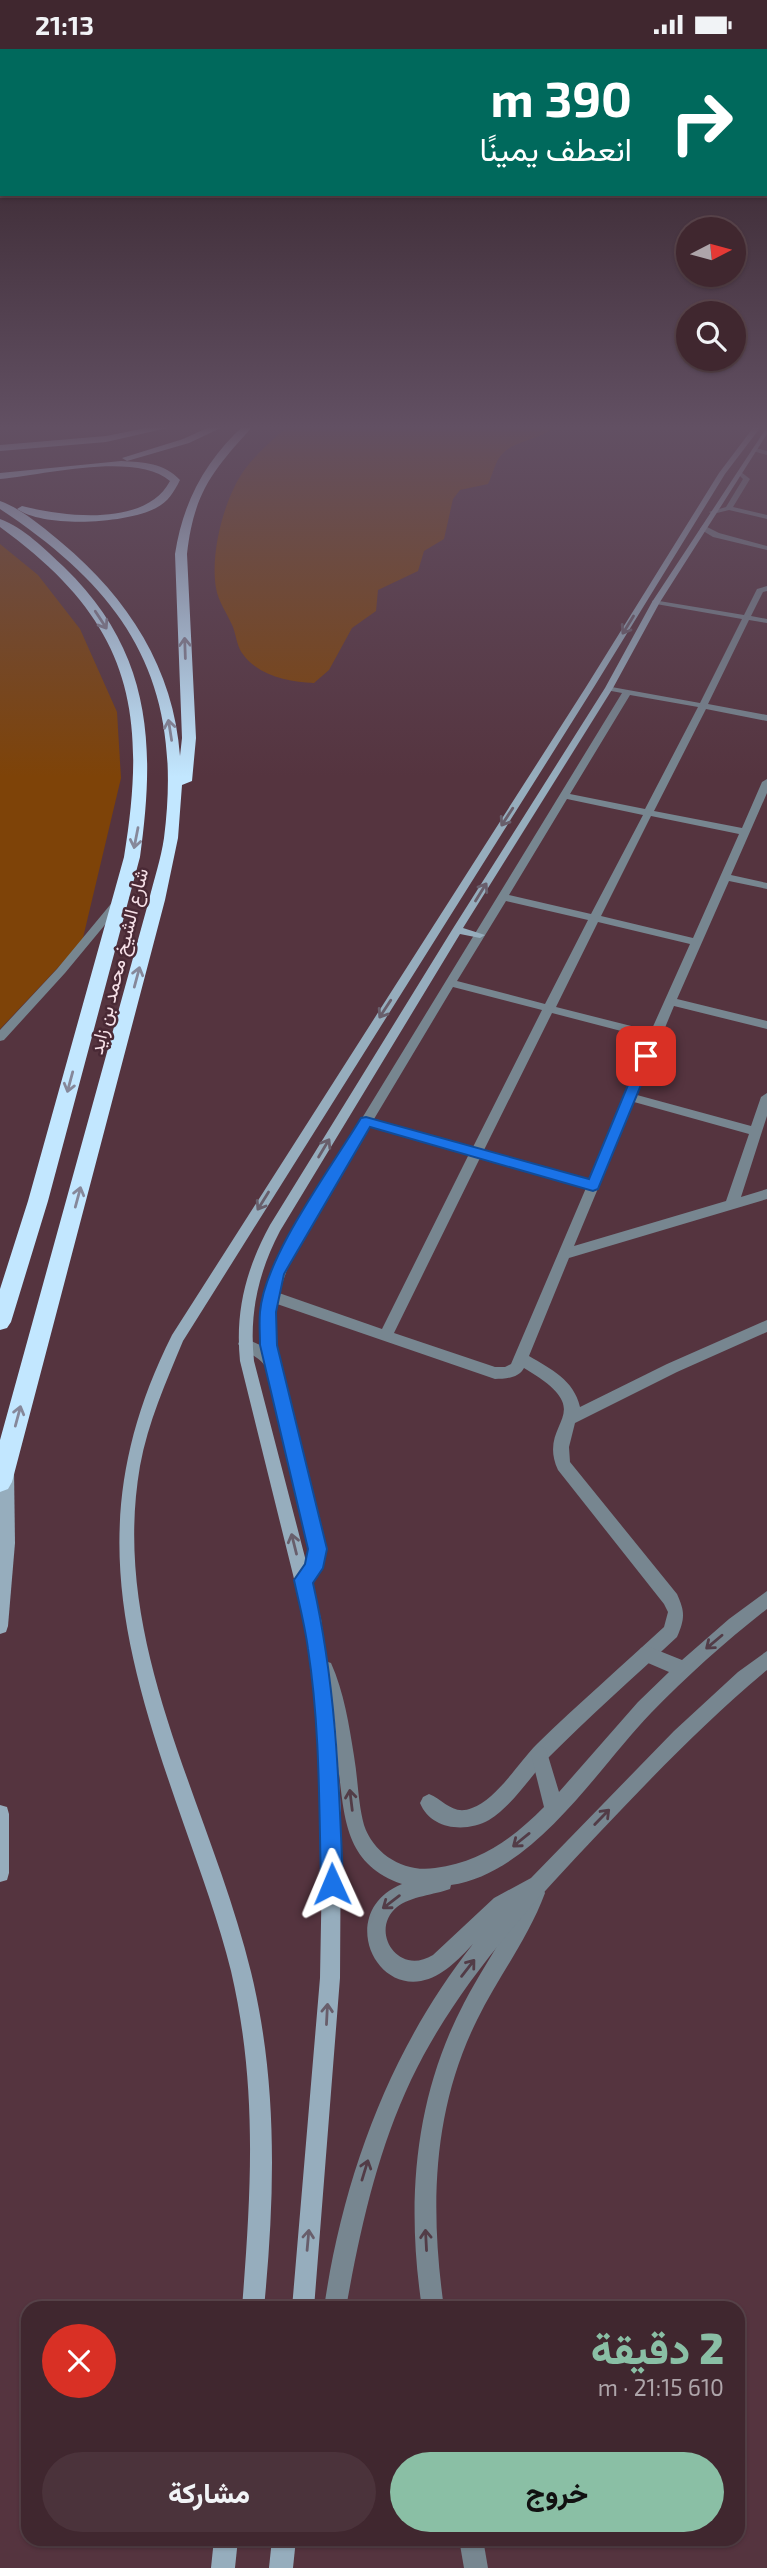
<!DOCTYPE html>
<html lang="ar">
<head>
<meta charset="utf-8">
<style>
  :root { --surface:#40272f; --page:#4b333b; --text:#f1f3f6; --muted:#aea5aa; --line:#59444b; --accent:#8abfa5 }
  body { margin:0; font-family:"Exo 2",Vazirmatn,sans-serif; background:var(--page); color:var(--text); direction:rtl; height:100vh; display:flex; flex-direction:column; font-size:26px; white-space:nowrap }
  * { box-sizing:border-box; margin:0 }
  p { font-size:23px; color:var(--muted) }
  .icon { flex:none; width:38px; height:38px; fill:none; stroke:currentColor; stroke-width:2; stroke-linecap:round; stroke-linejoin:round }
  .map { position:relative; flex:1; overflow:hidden; direction:ltr }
  .drawer { position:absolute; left:21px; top:2252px; width:724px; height:245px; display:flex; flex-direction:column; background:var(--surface); border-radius:21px; box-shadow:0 2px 5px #0004,0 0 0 2px var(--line); direction:rtl }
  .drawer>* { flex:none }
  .top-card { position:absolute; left:0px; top:0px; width:768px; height:147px; box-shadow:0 2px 5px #0004,0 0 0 2px var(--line); direction:rtl; background:#00695c; color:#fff; overflow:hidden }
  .needle { width:46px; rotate:84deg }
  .fabs { position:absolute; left:676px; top:168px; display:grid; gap:14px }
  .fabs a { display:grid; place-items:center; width:70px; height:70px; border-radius:50%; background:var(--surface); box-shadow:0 2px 5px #0004,0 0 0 2px var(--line); font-size:35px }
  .pin { position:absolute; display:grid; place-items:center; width:60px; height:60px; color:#fff; margin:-30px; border-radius:14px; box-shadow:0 4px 10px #0006 }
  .me { position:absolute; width:77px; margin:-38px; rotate:359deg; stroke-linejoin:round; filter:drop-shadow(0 0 5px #0008) }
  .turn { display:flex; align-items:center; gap:24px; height:147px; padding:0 21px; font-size:32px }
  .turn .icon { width:91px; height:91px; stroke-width:2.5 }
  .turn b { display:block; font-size:49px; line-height:60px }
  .round { display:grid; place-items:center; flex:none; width:74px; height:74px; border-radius:37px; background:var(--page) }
  .summary { display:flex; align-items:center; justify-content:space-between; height:119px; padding:0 21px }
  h1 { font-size:42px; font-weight:800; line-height:52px; color:var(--accent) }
  .cta { display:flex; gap:14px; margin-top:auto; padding:14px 21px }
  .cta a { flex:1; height:80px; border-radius:42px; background:var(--accent); color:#111; font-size:28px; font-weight:800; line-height:80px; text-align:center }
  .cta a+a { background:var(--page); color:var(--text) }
  .status { display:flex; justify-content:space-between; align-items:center; height:49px; padding:0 35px; background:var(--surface); direction:ltr }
  .status svg { height:19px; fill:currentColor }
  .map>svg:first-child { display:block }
  .green { fill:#7e4308 }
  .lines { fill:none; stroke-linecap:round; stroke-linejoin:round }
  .minor { fill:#778690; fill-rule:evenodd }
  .tertiary { fill:#778690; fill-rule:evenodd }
  .secondary { fill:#96adbd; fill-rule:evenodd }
  .motorway { fill:#c2e7ff; fill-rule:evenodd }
  .oneway { stroke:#86889a }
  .oneway2 { stroke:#685e6b }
  .oneway3 { stroke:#523c47 }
  .route { fill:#1a73e8; stroke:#114b97; stroke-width:2 }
  .labels { text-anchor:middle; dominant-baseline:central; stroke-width:5; stroke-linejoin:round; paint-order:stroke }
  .far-street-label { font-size:19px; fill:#f7e1e8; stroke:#492935 }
</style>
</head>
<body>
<div class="status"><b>21:13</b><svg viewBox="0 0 49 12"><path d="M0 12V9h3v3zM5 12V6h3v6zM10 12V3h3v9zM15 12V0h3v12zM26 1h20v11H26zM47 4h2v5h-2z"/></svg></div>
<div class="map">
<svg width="767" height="2519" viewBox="0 0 767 2519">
  <rect width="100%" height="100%" fill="#55343f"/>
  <!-- green -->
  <g class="green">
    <path d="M291,375H555L554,379C539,390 513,393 503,404C495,412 493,425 488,435L460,441L453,450L444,490L424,502L418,522L378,541L376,562L352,579L329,621L314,634C289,633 258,627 242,604C237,597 236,586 233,578C228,566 218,552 216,539C210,504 224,449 245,420C258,403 274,389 291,375Z"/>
    <path d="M0,495L38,526L80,580L117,663L121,729L82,893L0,980Z"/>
  </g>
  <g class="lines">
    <!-- minor -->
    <g class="minor">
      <path d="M755,399L767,402V406L753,402Z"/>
      <path d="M741,423L750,430L733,458L767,466V470L729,461L713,465L709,463L726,458L743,430L738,425Z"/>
      <path d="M703,476L719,484L767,497V501L713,488L700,480Z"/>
      <path d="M767,537V542L763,543L751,567L767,570V574L749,571L708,655L767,666V672L706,660L654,762L742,779L762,733L767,730V744L731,826L767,834V840L729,832L677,950L767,972V980L674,957L637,1046L751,1077L761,1048L767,1044V1067L741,1148L767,1140V1150L569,1209L529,1307C551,1320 574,1331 580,1358L667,1315L767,1271V1283L677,1323L575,1374L569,1398L570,1413L677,1545C685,1563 685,1569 677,1588C634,1628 590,1667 548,1709C529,1729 513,1756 489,1771C466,1784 431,1781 420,1754L423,1748L429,1745C444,1751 453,1767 472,1759C497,1750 518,1714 537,1695C578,1655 622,1617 664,1578L668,1563L664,1555L558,1421C535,1371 604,1366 524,1319C519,1329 505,1330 495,1330L277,1255C274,1277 273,1304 283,1324L325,1494C324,1510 321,1532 303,1539L297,1536L295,1531L308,1511L309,1494L269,1324C259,1303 249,1309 238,1295L240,1291L245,1289L262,1297L263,1247L279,1205L622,644L606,641V637L700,654L742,570L656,555L652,553L653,551L744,566L757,540ZM630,646L698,658L645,760L570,745ZM567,750L643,766L591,865L509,846ZM651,767L739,785L693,889L601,867ZM506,852L588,871L545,955L457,932ZM598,873L690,895L651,982L556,958ZM453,938L542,961L473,1098L374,1070ZM552,964L648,989L589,1130L484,1101ZM634,1053L749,1085L726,1152L574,1197ZM370,1077L469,1105L382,1280L279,1244L292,1206ZM480,1109L586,1139L511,1315L505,1318H495L394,1284Z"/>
      <path d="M119,849L123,850V854L65,924L4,991L0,992V981L57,920L115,850Z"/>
      <path d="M535,1834L542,1837L545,1844C528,1890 498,1928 477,1971C432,2062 430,2160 444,2259H422C406,2154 414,2049 464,1954C485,1914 511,1879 528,1837Z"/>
      <path d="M459,2490H483L488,2519H464Z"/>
    </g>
    <!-- tertiary -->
    <path class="tertiary" d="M767,1542V1560C726,1592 687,1627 651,1664C597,1720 534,1824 451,1836L450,1840C434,1846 411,1847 397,1858C369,1881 397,1928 433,1906L494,1849L531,1829L674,1682L738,1623L767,1602V1621C707,1671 653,1727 600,1783C528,1859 457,1935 411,2031C377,2103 360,2181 346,2259H324C343,2128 390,2000 473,1895C459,1910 442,1928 421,1932C370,1941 340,1860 402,1835C341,1814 345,1763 337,1710C332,1679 326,1649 316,1620L319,1614L325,1612L331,1614C344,1643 349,1676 354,1707C358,1730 358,1754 364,1776C374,1806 405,1824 435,1819C481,1813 512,1790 544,1758L531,1706L534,1700L540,1697L546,1700L559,1743L638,1653L669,1623L641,1611L638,1605L641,1599L647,1597L682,1611L729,1570Z"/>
    <!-- secondary -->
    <g class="secondary">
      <path d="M756,375H763L725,425L594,638L183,1292C166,1333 148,1373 140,1417C109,1596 210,1755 251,1923C278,2034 275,2146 264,2259H242C251,2143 258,2038 231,1922C219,1873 201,1825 184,1776C122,1599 82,1465 172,1286L586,638L719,424Z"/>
      <path d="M767,378V385L660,553L613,639L463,879L485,886L480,889L460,885L280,1182C258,1224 249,1265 254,1312L321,1570L336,1682L341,1764L340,1929L314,2259H292L320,1929L323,1764L319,1682L304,1570L240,1312C235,1262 246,1220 270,1176L452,881L605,639L652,553Z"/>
      <path d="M6,1414L11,1416L14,1421L15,1494L8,1577L6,1583L0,1585V1417Z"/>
      <path d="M0,1756L7,1758L9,1765V1824L7,1831L0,1833Z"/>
      <path d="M214,2490H238L235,2519H211Z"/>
      <path d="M272,2490H296L293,2519H269Z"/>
    </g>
    <!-- motorway -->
    <g class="motorway">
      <path d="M165,375H185L106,393L0,402V396L106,387Z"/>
      <path d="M216,375H229L189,394L127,412L122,409L183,390Z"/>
      <path d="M245,375H255C214,420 194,442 187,505L196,689L192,732L182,736L178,789L165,851L12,1433L8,1440L0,1443V1391L149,851C154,830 161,810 164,789C184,633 127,544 0,460V452C22,460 44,479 62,494C128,549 174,620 180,707L182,689L175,505C183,452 206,411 245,375Z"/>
      <path d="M121,412C144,413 164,414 180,431C174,443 168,453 156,459C126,475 44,479 17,460L22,457C65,468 146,478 170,432C136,402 43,426 0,430V424Z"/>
      <path d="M0,470C23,478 46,501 64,518C151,602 156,694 140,808L48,1152L11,1273L7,1279L0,1281V1240L28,1152L124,808C149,656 128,571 0,478Z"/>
    </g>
  </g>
  <!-- one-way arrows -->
  <defs><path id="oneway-shaft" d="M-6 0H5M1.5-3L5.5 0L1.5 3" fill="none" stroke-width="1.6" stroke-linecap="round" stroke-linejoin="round" transform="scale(1.75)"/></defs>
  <g class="oneway">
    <use href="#oneway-shaft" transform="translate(101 571) rotate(57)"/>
    <use href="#oneway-shaft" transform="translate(185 599) rotate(-92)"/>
    <use href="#oneway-shaft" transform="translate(170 681) rotate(-99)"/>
    <use href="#oneway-shaft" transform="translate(136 789) rotate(101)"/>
    <use href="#oneway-shaft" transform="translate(137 928) rotate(-75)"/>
    <use href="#oneway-shaft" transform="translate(70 1033) rotate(105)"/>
    <use href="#oneway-shaft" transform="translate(78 1148) rotate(-75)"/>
    <use href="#oneway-shaft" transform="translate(18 1367) rotate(-75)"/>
  </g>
  <g class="oneway2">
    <use href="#oneway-shaft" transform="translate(628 576) rotate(122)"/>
    <use href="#oneway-shaft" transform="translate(507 768) rotate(123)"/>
    <use href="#oneway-shaft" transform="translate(481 843) rotate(-58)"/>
    <use href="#oneway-shaft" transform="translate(385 960) rotate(123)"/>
    <use href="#oneway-shaft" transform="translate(324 1099) rotate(-59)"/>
    <use href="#oneway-shaft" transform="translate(263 1152) rotate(122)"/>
    <use href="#oneway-shaft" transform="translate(294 1495) rotate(-104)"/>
    <use href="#oneway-shaft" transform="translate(327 1965) rotate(-87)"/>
    <use href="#oneway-shaft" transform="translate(308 2191) rotate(-85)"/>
  </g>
  <g class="oneway3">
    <use href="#oneway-shaft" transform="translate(714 1593) rotate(140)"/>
    <use href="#oneway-shaft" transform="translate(351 1751) rotate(-97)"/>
    <use href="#oneway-shaft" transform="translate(602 1768) rotate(-46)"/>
    <use href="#oneway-shaft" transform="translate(521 1791) rotate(141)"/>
    <use href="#oneway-shaft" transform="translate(391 1853) rotate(143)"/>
    <use href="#oneway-shaft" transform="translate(468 1919) rotate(-52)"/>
    <use href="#oneway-shaft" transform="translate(365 2121) rotate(-73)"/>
    <use href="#oneway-shaft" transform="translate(426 2191) rotate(-93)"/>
  </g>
  <!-- sky -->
  <linearGradient id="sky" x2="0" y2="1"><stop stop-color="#2f1d23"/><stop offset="0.52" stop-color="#625063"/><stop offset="1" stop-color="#625063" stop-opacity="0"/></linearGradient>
  <rect width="767" height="728" fill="url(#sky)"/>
  <!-- route -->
  <path class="route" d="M646,1003L653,1007L598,1140L593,1142L370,1078L284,1225L276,1263L277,1296L327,1500L323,1519L313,1534C336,1636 339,1731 343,1835L340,1843L332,1846L325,1843L321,1835C319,1757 320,1677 308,1600C305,1577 299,1554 294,1531L305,1515L308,1500L260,1296C260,1285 259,1274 260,1263C265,1207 331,1119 361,1069L366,1068L589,1130L640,1007Z"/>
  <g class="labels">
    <!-- far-street labels -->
    <g class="far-street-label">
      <text transform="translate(118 912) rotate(-76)">شارع الشيخ محمد بن زايد</text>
    </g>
  </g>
</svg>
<div class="fabs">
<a><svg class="needle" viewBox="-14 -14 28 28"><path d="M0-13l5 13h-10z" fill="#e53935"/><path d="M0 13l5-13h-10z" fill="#aea5aa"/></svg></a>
<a><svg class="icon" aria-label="search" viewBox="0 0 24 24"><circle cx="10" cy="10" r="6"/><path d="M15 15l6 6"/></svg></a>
</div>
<div class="pin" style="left:646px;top:1007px;background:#d93025"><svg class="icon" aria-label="arrive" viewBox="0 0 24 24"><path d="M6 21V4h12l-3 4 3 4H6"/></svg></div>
<svg class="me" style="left:332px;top:1835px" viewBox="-20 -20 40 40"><path d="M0-17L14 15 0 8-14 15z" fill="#1a73e8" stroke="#fff" stroke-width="4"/></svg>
<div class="top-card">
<div class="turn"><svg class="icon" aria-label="right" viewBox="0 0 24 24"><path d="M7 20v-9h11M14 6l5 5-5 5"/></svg><div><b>390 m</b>انعطف يمينًا</div></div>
</div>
<section class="drawer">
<div class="summary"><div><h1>2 دقيقة</h1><p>610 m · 21:15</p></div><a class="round" style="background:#d93025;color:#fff"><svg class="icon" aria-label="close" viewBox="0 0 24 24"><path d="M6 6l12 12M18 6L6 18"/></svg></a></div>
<div class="cta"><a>خروج</a><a>مشاركة</a></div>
</section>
</div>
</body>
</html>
